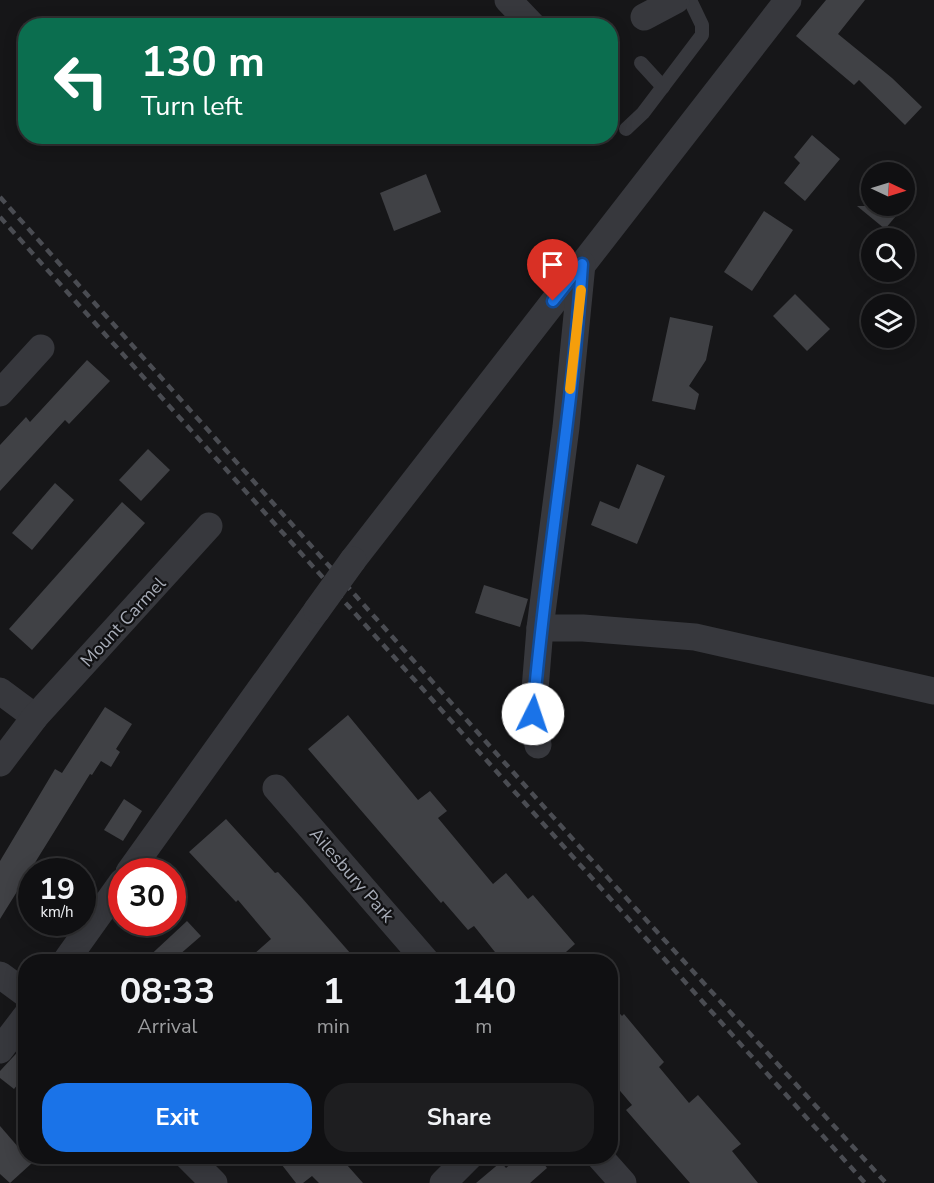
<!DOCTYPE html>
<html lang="en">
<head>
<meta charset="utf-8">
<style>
  :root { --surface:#101012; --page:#1e1e20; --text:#f1f3f6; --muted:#9c9d9f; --line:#303032; --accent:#1a73e8 }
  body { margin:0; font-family:"Nunito Sans",sans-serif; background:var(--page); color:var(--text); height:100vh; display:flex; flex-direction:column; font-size:22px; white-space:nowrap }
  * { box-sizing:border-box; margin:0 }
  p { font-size:20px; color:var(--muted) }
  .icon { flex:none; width:33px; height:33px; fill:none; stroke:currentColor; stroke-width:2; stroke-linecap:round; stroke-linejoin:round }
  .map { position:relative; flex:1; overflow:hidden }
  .details { position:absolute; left:18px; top:954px; width:600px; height:210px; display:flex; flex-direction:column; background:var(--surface); border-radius:24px; box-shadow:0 3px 15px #0003,0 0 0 2px var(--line) }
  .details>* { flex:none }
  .top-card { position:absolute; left:18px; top:18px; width:600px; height:126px; border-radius:24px; box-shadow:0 3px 15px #0003,0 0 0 2px var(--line); background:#0b6e4f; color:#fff; overflow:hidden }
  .needle { width:39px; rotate:94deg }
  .tools { position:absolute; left:861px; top:162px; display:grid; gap:12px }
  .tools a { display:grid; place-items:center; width:54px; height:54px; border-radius:50%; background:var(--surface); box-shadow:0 3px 15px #0003,0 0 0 2px var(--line); font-size:30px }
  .speed { position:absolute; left:18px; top:858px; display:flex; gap:12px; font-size:30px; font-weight:700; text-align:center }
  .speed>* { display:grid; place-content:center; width:78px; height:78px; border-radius:50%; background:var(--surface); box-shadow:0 3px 15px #0003,0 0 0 2px var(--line); line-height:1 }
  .speed small { font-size:15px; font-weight:400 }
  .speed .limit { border:9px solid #d22; background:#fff; color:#111 }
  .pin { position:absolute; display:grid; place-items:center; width:51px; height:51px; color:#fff; margin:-62px -26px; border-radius:50% 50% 50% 0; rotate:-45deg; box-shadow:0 0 6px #0007 }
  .pin .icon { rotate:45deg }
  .me { position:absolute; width:66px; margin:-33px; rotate:4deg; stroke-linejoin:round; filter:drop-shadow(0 0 4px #0008) }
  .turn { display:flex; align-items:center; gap:21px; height:126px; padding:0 24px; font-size:27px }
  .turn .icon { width:78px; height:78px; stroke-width:2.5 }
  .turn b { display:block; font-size:42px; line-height:51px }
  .eta { display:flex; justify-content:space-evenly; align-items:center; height:102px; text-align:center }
  .eta b { font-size:36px; font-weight:700; line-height:42px }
  .action { display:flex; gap:12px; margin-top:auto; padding:12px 24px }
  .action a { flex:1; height:69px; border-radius:24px; background:var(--accent); color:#fff; font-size:24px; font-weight:700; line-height:69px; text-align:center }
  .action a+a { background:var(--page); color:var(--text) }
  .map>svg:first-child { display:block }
  .building { fill:#404145 }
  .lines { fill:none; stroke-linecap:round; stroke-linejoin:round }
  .lane { stroke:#37383d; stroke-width:14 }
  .street { stroke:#37383d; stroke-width:27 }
  .rail { stroke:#4a4c52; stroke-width:4.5; stroke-dasharray:8 6; stroke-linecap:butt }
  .street-bridge { stroke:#37383d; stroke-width:27 }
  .route-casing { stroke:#114b97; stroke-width:15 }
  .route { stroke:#1a73e8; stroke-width:10 }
  .slow { stroke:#f59e0b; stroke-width:10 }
  .labels { text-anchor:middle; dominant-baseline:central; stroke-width:4.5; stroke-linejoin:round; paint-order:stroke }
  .street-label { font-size:18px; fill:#a8adb8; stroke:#111113 }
</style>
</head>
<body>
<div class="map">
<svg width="934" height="1183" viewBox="0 0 934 1183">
  <rect width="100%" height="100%" fill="#161618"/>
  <!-- building -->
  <g class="building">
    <path d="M826,0H865L838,34L892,78L922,107L905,125L859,80L854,85L796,36Z"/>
    <path d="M812,135L840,159L805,201L784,183L800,163L794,157Z"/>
    <path d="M426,174L441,212L394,231L380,193Z"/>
    <path d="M857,206H884L896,216L885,229Z"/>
    <path d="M764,211L793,230L752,291L724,272Z"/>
    <path d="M795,294L830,329L807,351L773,316Z"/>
    <path d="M670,317L713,326L706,360L689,386L699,394L695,410L652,401Z"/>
    <path d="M87,360L110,381L69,424L65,420L0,491V445L26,417L30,422Z"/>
    <path d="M148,449L170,470L141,501L119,480Z"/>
    <path d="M637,464L665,476L637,544L591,525L600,501L619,509Z"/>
    <path d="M55,483L74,500L32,550L12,533Z"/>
    <path d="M122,502L145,523L32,650L9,629Z"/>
    <path d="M484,585L528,599L520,627L475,613Z"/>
    <path d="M105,707L132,724L116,749L120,752L111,767L101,761L92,775L90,774L0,919V861L55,769L62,773Z"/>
    <path d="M348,715L418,800L430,791L447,811L438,818L493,884L506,873L528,899L533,895L575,944L566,952L574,962H503L474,926L468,930L443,901L441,903L308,749Z"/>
    <path d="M124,799L142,811L123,841L104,830Z"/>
    <path d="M226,819L275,873L278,872L302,898L358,962H245L271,939L238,900L236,902L189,852Z"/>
    <path d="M187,921L201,936L171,962H143Z"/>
    <path d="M610,1003L622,1016L624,1014L664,1062L659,1067L689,1103L698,1095L741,1144L732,1151L758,1183H690L639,1125L626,1110L632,1105L610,1079Z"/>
    <path d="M26,1043V1074L14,1089L0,1078V1071Z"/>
    <path d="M0,1126L32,1163L10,1183L0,1174Z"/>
    <path d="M275,1156H339L363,1183H319L312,1176L303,1183H296Z"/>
    <path d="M520,1156H538L547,1168L530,1183H476L501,1162L506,1168Z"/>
  </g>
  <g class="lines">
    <!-- lane -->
    <g class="lane">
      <path d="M641,63L663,87"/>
      <path d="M626,129L643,113L702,35V25L690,0"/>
    </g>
    <!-- street -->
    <g class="street">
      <path d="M508,0L533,26"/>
      <path d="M644,17L676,0"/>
      <path d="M0,393L41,348"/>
      <path d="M353,560L788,0"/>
      <path d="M540,628L566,427L582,264"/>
      <path d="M0,691L35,717"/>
      <path d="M538,745L533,714L540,628H583L695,637L934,691"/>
      <path d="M0,763L35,717L209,526"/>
      <path d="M276,788L427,962"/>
      <path d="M129,872L317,610"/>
      <path d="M65,962L122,882"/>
      <path d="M0,975L26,994"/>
      <path d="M0,1050L26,1016"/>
      <path d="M187,1156L214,1183"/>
      <path d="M599,1156L623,1183"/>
      <path d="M443,1183L470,1156"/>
    </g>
    <!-- rail -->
    <g class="rail">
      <path d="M0,197L587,855L886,1183"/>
      <path d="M0,217L865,1183"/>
    </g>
    <!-- street-bridge -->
    <path class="street-bridge" d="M317,610L353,560"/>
  </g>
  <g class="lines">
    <!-- route casing -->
    <g class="route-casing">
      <path id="route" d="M533,714C545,564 573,415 582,264L553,301"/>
    </g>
    <!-- route -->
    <use href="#route" class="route"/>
    <!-- slow -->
    <path class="slow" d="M570,389L581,290"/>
  </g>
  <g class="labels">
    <!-- street labels -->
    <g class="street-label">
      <text transform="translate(123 622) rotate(-47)">Mount Carmel</text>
      <text transform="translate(352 875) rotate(49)">Ailesbury Park</text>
    </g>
  </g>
</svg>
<div class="tools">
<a><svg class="needle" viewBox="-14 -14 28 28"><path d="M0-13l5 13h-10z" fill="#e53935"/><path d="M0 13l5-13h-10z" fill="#9c9d9f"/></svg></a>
<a><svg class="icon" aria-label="search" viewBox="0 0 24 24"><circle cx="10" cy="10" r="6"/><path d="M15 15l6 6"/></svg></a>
<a><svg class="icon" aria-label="layers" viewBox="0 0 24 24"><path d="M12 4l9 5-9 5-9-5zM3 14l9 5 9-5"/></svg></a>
</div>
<div class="speed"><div>19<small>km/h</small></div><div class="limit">30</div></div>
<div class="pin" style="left:553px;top:301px;background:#d93025"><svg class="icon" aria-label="arrive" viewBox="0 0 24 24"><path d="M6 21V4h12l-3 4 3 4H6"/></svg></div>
<svg class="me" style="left:533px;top:714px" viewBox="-20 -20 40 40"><circle r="19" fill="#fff"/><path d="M0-13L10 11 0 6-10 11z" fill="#1a73e8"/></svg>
<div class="top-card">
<div class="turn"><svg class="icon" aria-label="left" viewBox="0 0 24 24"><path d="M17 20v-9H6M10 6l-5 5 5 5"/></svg><div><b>130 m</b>Turn left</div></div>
</div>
<section class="details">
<div class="eta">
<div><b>08:33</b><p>Arrival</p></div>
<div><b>1</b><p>min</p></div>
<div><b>140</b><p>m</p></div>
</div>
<div class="action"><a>Exit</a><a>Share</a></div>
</section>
</div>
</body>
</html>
